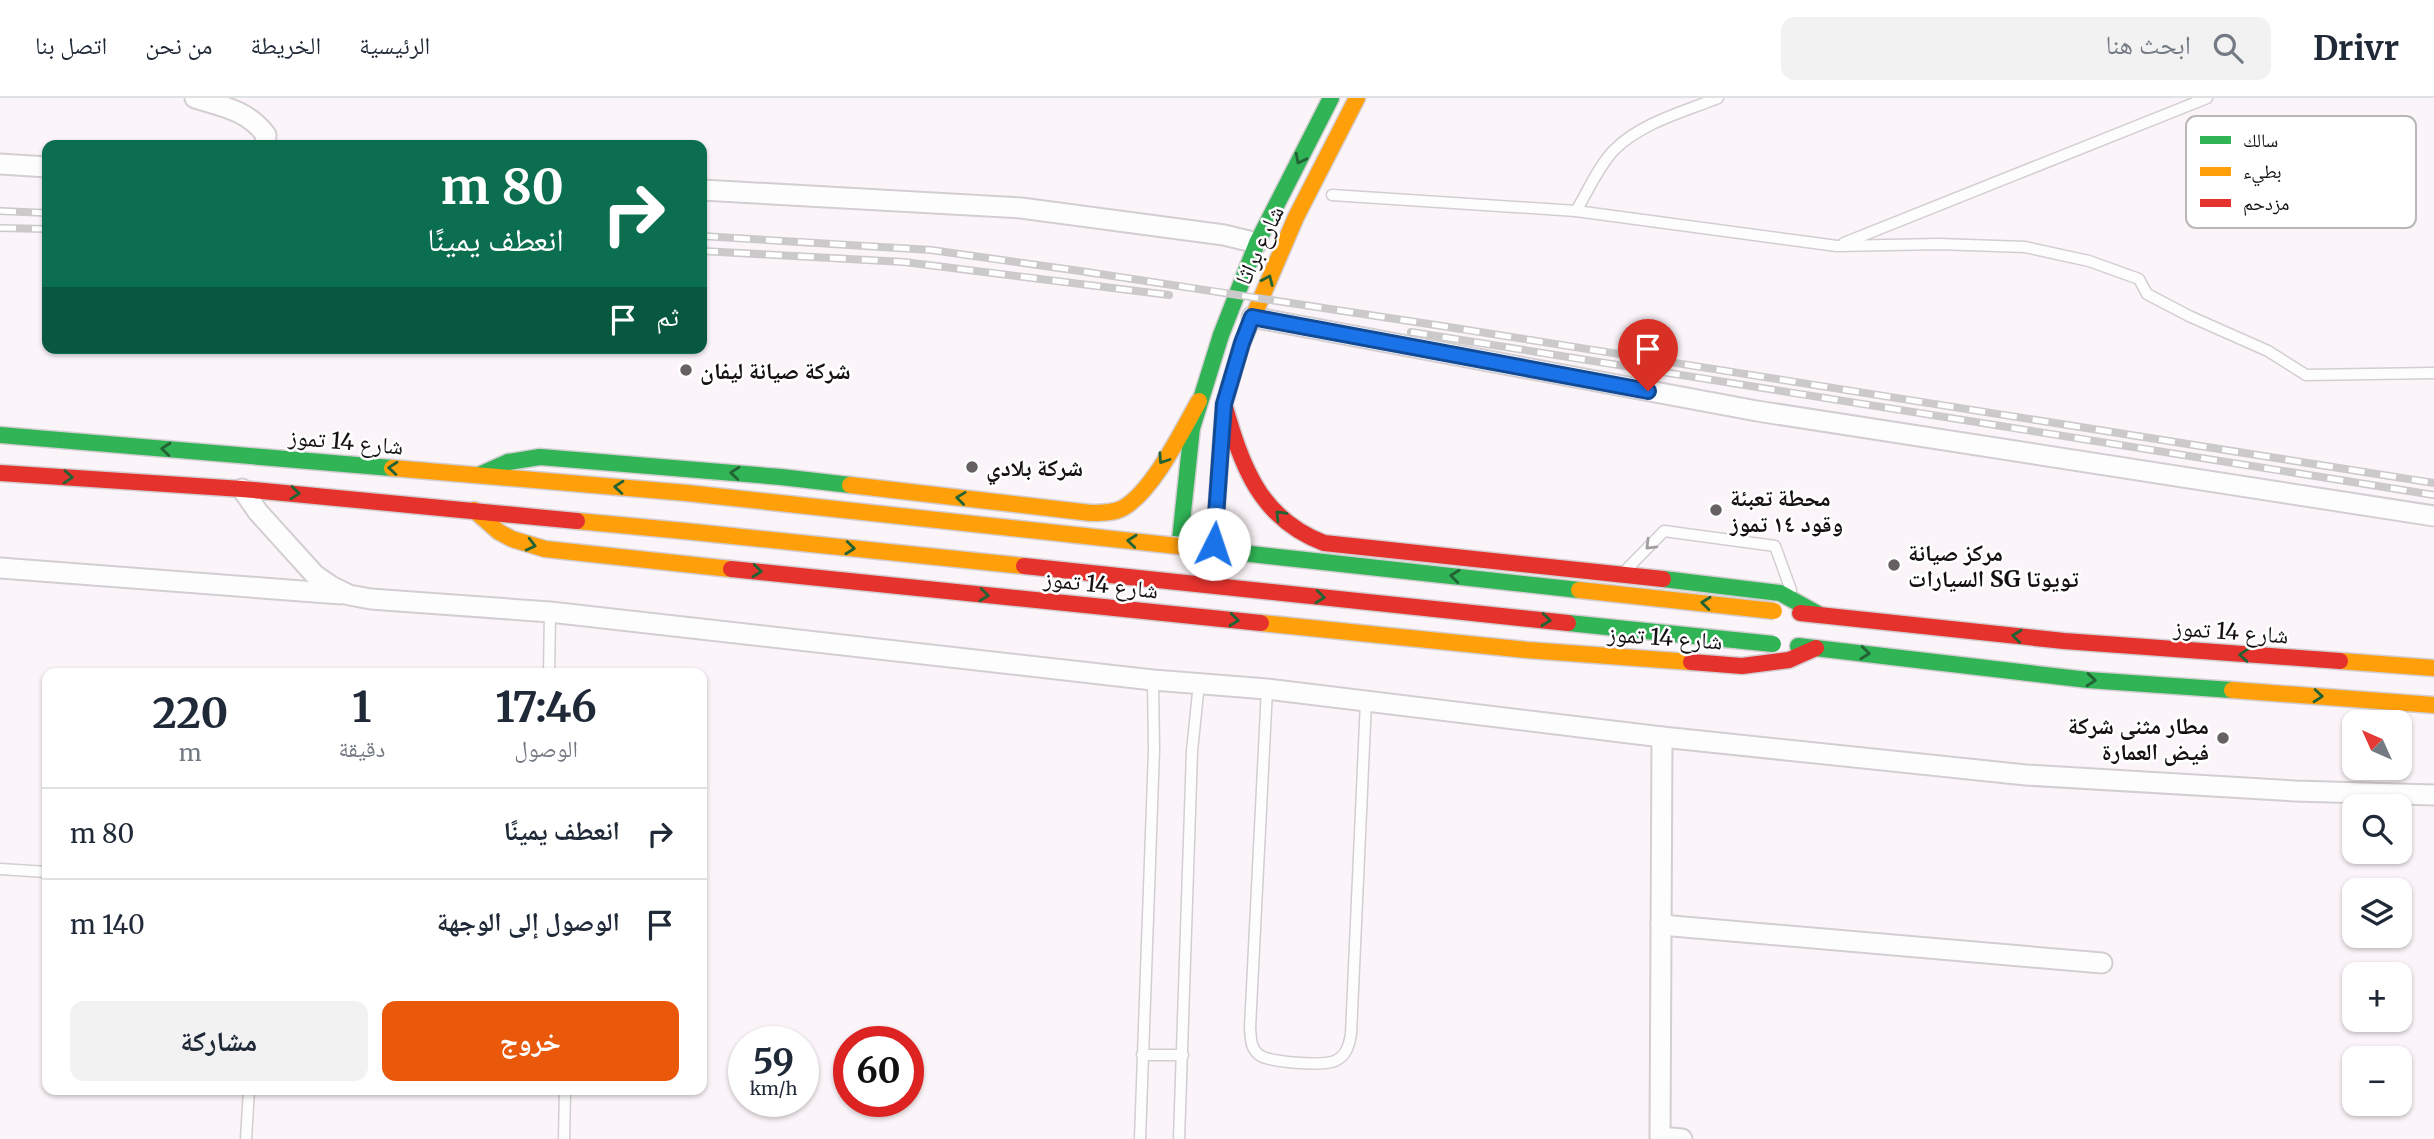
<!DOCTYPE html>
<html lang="ar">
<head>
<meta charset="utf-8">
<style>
  :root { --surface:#fff; --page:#f2f2f3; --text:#1f2937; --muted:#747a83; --line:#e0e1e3; --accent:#ea580c }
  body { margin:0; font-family:Merriweather,"Noto Naskh Arabic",serif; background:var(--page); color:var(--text); direction:rtl; height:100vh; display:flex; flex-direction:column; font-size:26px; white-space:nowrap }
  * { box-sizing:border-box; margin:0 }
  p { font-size:23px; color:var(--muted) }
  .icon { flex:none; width:38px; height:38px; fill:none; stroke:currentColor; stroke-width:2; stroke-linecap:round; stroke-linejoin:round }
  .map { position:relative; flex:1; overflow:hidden; direction:ltr }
  .details { position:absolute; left:42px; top:570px; width:665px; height:427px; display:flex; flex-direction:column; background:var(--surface); border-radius:14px; box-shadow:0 2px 5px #0004; direction:rtl }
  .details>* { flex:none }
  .guide { position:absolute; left:42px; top:42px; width:665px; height:214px; border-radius:14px; box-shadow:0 2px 5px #0004; direction:rtl; background:#0b6e4f; color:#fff; overflow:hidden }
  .needle { width:46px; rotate:315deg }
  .controls { position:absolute; left:2342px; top:612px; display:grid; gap:14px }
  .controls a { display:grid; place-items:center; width:70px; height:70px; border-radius:14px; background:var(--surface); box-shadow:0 2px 5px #0004; font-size:35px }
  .speed { position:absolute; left:728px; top:928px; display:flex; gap:14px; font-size:35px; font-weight:700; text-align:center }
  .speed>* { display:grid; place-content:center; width:91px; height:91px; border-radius:50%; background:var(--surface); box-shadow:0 2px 5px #0004; line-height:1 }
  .speed small { font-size:18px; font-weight:400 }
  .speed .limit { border:10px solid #d22; background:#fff; color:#111 }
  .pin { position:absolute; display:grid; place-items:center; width:60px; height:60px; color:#fff; margin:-72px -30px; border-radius:50% 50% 50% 0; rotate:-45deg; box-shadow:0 0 7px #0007 }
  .pin .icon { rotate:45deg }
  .me { position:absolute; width:77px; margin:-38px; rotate:4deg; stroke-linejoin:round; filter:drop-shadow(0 0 5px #0008) }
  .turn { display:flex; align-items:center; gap:24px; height:147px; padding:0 28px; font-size:32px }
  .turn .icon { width:91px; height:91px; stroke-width:2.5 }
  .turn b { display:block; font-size:49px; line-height:60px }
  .then { display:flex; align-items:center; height:66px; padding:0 28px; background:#0003; gap:14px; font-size:26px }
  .eta { display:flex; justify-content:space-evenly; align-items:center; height:119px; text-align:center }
  .eta b { font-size:42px; font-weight:700; line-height:49px }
  .action { display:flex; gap:14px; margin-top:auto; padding:14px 28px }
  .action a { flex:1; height:80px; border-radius:14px; background:var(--accent); color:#fff; font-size:28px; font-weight:700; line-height:80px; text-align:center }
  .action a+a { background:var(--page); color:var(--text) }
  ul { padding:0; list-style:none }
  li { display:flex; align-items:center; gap:21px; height:91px; padding:0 28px; border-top:2px solid var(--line) }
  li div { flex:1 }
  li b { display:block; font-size:26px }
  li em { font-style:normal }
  header { display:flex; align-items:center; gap:42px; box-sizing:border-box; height:98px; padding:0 35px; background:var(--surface); border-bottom:2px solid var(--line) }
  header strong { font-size:33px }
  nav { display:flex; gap:38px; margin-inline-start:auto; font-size:24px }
  .search { width:490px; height:63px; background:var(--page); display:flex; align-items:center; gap:18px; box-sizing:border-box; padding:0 24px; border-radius:14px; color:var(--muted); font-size:26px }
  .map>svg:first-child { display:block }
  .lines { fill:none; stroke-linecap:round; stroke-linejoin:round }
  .lane-casing { stroke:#d3ced1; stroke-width:13 }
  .street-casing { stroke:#d3ced1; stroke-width:23 }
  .fast-casing { stroke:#d3ced1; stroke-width:19 }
  .slow-casing { stroke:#d3ced1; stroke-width:19 }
  .jam-casing { stroke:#d3ced1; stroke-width:19 }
  .lane { stroke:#fefdfe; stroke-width:10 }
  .street { stroke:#fefdfe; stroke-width:19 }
  .fast { stroke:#30b455; stroke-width:16 }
  .slow { stroke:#ff9f0a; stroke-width:16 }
  .jam { stroke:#e5322d; stroke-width:16 }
  .rail-casing { stroke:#cbc9ca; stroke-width:8 }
  .rail { stroke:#fff; stroke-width:5; stroke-dasharray:16; stroke-linecap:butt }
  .fast-bridge-casing { stroke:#d3ced1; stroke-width:19; stroke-linecap:butt }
  .slow-bridge-casing { stroke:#d3ced1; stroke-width:19; stroke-linecap:butt }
  .jam-bridge-casing { stroke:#d3ced1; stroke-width:19; stroke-linecap:butt }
  .fast-bridge { stroke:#30b455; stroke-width:16 }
  .slow-bridge { stroke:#ff9f0a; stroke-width:16 }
  .jam-bridge { stroke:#e5322d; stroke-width:16 }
  .oneway { stroke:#226234 }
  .oneway2 { stroke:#a19ea0 }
  .route-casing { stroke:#114b97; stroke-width:18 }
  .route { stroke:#1a73e8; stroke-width:12 }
  .poi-dot { fill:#666063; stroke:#fff; stroke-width:2.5 }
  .labels { text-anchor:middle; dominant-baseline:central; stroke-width:5; stroke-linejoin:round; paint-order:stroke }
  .street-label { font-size:23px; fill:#151013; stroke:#fff }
  .poi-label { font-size:23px; font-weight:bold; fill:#151013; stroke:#fff; text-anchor:start }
  .key { fill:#fff; stroke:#b9b7b8; stroke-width:2 }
  .key-label { font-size:19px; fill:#151013 }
</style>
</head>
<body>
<header>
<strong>Drivr</strong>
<div class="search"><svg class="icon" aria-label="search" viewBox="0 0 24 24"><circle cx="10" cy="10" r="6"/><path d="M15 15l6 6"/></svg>ابحث هنا</div>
<nav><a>الرئيسية</a><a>الخريطة</a><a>من نحن</a><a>اتصل بنا</a></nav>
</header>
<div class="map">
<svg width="2434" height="1041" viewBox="0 0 2434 1041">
  <rect width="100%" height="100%" fill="#fbf4f8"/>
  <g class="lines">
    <!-- lane casing -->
    <g class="lane-casing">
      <g id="lane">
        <path d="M1332,97L1576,113L1837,148L1939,146L2025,149L2089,163L2139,181L2147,196L2189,218L2268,253L2306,277L2434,275"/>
        <path d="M1576,113C1588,93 1598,69 1614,52C1641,25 1683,14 1718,0"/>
        <path d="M1844,145L2207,0"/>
        <path d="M1627,471L1664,433L1775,448L1791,492"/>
        <path d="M549,576L550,514"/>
        <path d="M1267,591L1250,930C1251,939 1250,949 1258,956C1268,965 1322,968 1335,963C1346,958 1349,948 1351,936L1366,603"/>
        <path d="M0,771L47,774"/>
        <path d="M1142,957H1183"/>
        <path d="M246,1041L249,992"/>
        <path d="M564,1041L565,992"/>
        <path d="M1140,1041L1154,652L1153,582"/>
        <path d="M1179,1041L1192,653L1199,585"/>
      </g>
    </g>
    <!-- street casing -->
    <g class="street-casing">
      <g id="street">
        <path d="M195,0C224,9 247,12 266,37L265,47"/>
        <path d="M0,66L47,69"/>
        <path d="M702,92L1021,110L1224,137L1257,145"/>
        <path d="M1252,219L1757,313L2434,418"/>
        <path d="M242,391L258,414L315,477L331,488L349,497L371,501L550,514L1153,582L1267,591L1662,639L2026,677L2295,693L2434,697"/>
        <path d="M0,470L341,496"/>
        <path d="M1662,639L1660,1039L1682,1041"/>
        <path d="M1661,827L2102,865"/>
      </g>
    </g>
    <!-- fast casing -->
    <g class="fast-casing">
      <g id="fast">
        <path d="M0,337L392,370"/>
        <path d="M479,377L508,364L540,359L781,379L850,387"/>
        <path d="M1180,442L1192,330L1221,237L1257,145L1331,0"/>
        <path d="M1663,481L1780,495L1820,517"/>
        <path d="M1798,548L2088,582L2232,592"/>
      </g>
    </g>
    <!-- slow casing -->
    <g class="slow-casing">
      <g id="slow">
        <path d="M392,370L687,395"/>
        <path d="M850,387L1091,415C1102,415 1114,415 1123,410C1153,393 1182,333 1199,303"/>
        <path d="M474,412L499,434L512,441L545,451L731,471"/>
        <path d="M577,423L684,433"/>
        <path d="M1214,446L1224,306L1242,245L1296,119L1357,0"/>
        <path d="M1261,525L1527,552L1691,564"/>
        <path d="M2340,563L2434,570"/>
        <path d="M2232,592L2434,607"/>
      </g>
    </g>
    <!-- jam casing -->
    <g class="jam-casing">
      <g id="jam">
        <path d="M1224,306C1242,368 1259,420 1324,445L1663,481"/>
        <path d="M0,375L242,391L577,423"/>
        <path d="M731,471L1261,525"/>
        <path d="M1800,515L2064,543L2340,563"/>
        <path d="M1691,564L1742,568L1789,562L1816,550"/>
      </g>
    </g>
    <!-- lane -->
    <use href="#lane" class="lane"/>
    <!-- street -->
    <use href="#street" class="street"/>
    <!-- fast -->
    <use href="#fast" class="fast"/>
    <!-- slow -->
    <use href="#slow" class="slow"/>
    <!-- jam -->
    <use href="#jam" class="jam"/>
    <!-- rail casing -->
    <g class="rail-casing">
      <g id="rail">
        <path d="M0,113L47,115"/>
        <path d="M0,130L47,131"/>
        <path d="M702,138L931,152L1080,173L1442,228L2434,385"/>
        <path d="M702,153L904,164L1169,197"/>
        <path d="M1411,234L2434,397"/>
      </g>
    </g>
    <!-- rail -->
    <use href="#rail" class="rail"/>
    <!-- fast-bridge casing -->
    <g class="fast-bridge-casing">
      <g id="fast-bridge">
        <path d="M1205,451L1579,492"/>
        <path d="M1568,525L1773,546"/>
      </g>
    </g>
    <!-- slow-bridge casing -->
    <g class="slow-bridge-casing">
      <g id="slow-bridge">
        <path d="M687,395L1205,451"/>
        <path d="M684,433L1024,468"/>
        <path d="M1579,492L1774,513"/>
      </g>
    </g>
    <!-- jam-bridge casing -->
    <g class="jam-bridge-casing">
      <path id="jam-bridge" d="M1024,468L1568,525"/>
    </g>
    <!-- fast-bridge -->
    <use href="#fast-bridge" class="fast-bridge"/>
    <!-- slow-bridge -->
    <use href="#slow-bridge" class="slow-bridge"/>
    <!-- jam-bridge -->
    <use href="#jam-bridge" class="jam-bridge"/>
  </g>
  <!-- one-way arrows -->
  <defs><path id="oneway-chevron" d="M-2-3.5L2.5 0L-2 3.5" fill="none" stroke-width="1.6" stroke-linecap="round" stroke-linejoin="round" transform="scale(1.75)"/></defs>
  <g class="oneway">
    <use href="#oneway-chevron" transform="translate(1300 61) rotate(117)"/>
    <use href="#oneway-chevron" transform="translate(1268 182) rotate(-66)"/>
    <use href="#oneway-chevron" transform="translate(166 351) rotate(-175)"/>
    <use href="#oneway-chevron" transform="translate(1163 361) rotate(124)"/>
    <use href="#oneway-chevron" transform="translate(393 370) rotate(-175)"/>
    <use href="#oneway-chevron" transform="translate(735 375) rotate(-175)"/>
    <use href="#oneway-chevron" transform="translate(68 379) rotate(4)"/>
    <use href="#oneway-chevron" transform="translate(619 389) rotate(-175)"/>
    <use href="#oneway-chevron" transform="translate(295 395) rotate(5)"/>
    <use href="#oneway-chevron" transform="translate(961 400) rotate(-173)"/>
    <use href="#oneway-chevron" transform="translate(1280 417) rotate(-134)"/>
    <use href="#oneway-chevron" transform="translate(1132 443) rotate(-174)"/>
    <use href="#oneway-chevron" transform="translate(531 447) rotate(14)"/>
    <use href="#oneway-chevron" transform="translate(850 450) rotate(6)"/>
    <use href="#oneway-chevron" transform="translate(757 473) rotate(6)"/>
    <use href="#oneway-chevron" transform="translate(1455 478) rotate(-174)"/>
    <use href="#oneway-chevron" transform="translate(984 497) rotate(6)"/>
    <use href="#oneway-chevron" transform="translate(1320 499) rotate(6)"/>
    <use href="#oneway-chevron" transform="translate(1706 505) rotate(-174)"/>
    <use href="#oneway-chevron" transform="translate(1234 522) rotate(6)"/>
    <use href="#oneway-chevron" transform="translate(1546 522) rotate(6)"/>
    <use href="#oneway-chevron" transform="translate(2017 538) rotate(-174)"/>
    <use href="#oneway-chevron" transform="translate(1865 555) rotate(6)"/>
    <use href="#oneway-chevron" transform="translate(2244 557) rotate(-176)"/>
    <use href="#oneway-chevron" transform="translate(2091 582) rotate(5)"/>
    <use href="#oneway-chevron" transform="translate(2318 598) rotate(5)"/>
  </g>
  <use class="oneway2" href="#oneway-chevron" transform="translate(1650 447) rotate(135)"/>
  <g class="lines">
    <!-- route casing -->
    <g class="route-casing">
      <path id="route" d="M1214,446L1224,306L1242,245L1252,219L1648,293"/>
    </g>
    <!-- route -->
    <use href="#route" class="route"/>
  </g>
  <!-- markers -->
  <g class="poi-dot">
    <circle cx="686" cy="272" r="7"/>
    <circle cx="972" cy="369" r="7"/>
    <circle cx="1716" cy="412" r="7"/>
    <circle cx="1894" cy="467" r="7"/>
    <circle cx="2223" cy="640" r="7"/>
  </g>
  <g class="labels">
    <!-- street labels -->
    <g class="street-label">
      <text transform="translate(1259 147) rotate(-65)">شارع براثا</text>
      <text transform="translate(346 343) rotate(5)">شارع 14 تموز</text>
      <text transform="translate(1101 486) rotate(6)">شارع 14 تموز</text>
      <text transform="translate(2231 533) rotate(4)">شارع 14 تموز</text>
      <text transform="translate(1665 539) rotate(4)">شارع 14 تموز</text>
    </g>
    <!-- poi labels -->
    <g class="poi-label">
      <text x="700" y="272">شركة صيانة ليفان</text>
      <text x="986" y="369">شركة بلادي</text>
      <text x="1730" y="399">محطة تعبئة<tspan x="1730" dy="26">وقود ١٤ تموز</tspan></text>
      <text x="1908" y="454">مركز صيانة<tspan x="1908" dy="26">السيارات SG تويوتا</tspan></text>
      <text x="2209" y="627" text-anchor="end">مطار مثنى شركة<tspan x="2209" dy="26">فيض العمارة</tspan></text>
    </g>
  </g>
  <!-- legend -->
  <rect x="2186" y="18" width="230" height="112" rx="10" class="key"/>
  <rect x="2200" y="38" width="31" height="8" fill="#30b455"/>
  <rect x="2200" y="69" width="31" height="9" fill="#ff9f0a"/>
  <rect x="2200" y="101" width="31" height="8" fill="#e5322d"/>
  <g class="key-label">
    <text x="2243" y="49">سالك</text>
    <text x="2243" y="80">بطيء</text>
    <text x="2243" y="112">مزدحم</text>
  </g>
</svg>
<div class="controls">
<a><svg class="needle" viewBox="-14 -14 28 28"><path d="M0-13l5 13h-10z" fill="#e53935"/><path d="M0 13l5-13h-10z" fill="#747a83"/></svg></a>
<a><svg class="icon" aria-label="search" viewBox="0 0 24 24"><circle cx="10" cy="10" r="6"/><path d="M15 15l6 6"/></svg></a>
<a><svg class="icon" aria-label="layers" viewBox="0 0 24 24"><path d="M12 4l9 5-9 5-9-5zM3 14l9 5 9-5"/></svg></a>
<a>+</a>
<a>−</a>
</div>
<div class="speed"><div>59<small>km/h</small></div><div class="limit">60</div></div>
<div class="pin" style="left:1648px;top:293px;background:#d93025"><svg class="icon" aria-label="arrive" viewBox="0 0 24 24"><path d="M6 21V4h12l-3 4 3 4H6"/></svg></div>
<svg class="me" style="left:1214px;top:446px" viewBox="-20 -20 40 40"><circle r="19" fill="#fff"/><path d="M0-13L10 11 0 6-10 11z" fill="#1a73e8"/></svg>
<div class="guide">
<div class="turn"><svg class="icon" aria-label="right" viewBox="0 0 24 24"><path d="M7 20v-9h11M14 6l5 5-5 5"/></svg><div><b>80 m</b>انعطف يمينًا</div></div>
<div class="then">ثم<svg class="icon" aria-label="arrive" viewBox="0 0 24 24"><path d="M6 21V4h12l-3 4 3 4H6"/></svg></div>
</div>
<section class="details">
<div class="eta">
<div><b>17:46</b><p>الوصول</p></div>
<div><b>1</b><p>دقيقة</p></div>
<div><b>220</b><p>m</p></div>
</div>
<ul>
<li><svg class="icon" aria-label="right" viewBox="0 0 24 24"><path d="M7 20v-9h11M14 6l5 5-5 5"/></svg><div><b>انعطف يمينًا</b></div><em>80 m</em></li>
<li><svg class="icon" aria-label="arrive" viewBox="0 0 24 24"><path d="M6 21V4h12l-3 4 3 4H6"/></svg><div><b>الوصول إلى الوجهة</b></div><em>140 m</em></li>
</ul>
<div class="action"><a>خروج</a><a>مشاركة</a></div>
</section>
</div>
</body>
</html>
